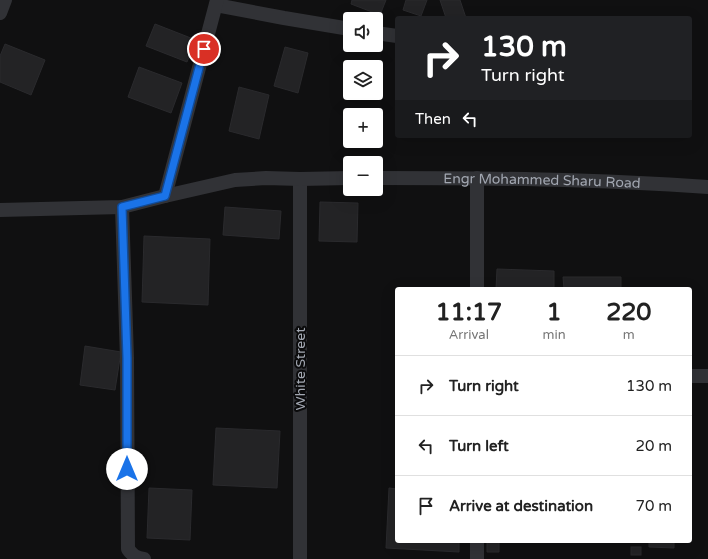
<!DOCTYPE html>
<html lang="en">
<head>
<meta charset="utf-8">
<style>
  :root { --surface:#fff; --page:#f2f2f2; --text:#222; --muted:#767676; --line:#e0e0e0 }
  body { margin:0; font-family:"Varela Round",sans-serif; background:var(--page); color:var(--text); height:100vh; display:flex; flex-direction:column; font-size:15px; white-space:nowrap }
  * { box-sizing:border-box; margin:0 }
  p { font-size:13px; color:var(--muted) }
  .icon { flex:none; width:22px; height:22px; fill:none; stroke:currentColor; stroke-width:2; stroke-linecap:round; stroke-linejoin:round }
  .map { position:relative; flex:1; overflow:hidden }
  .drawer { position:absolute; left:395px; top:287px; width:297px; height:256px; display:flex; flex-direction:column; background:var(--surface); border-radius:4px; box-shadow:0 4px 16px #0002 }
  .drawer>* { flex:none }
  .top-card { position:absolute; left:395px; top:16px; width:297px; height:122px; border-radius:4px; box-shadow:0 4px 16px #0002; background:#202124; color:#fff; overflow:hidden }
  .buttons { position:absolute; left:343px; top:12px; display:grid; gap:8px }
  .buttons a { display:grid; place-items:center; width:40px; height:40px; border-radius:4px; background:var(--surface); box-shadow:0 4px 16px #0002; font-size:20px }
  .pin { position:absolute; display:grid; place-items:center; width:34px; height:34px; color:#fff; margin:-17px; border:2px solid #fff; border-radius:50%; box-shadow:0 1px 4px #0007 }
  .me { position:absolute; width:44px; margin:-22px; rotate:0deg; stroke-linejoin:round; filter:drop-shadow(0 0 3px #0008) }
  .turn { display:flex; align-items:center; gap:14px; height:84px; padding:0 20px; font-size:18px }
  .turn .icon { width:52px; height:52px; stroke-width:2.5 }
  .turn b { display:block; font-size:28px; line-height:34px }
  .then { display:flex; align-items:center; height:38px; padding:0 20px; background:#0003; gap:8px; font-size:15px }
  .eta { display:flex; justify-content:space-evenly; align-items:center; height:68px; text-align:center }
  .eta b { font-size:24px; font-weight:700; line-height:28px }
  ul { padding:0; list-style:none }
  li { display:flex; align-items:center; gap:12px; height:60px; padding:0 20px; border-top:1px solid var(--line) }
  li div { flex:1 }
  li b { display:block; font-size:15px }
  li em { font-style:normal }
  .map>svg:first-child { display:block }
  .building { fill:#232325; stroke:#2a2a2d }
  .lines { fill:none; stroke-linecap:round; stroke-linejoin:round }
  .minor { stroke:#313236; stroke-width:14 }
  .route-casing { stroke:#114b97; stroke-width:10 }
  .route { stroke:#1a73e8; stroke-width:7 }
  .labels { text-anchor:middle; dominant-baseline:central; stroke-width:4; stroke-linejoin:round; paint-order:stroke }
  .street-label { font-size:14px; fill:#a2a7b1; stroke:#0b0b0c }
</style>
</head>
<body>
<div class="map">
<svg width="708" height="559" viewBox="0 0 708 559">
  <rect width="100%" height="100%" fill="#101011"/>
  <!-- building -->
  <g class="building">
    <path d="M352,0H386L380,15L351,4Z"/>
    <path d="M406,0H427L421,16L403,10Z"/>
    <path d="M440,0H460L466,18H446Z"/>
    <path d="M155,24L196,40L187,62L146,46Z"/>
    <path d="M5,44L45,60L31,95L0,82V56Z"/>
    <path d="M285,47L308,53L298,93L274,86Z"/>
    <path d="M139,67L182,83L171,113L128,97Z"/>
    <path d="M239,87L269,95L259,139L229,131Z"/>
    <path d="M320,202L358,203L357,242L319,241Z"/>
    <path d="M225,207L281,211L279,239L223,235Z"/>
    <path d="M144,236L210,239L208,305L142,302Z"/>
    <path d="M497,269L554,271V289H496Z"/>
    <path d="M563,277H621V289H564Z"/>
    <path d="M85,346L121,352L115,390L80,385Z"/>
    <path d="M216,428L280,431L277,488L213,485Z"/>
    <path d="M149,488L192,490L190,540L147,538Z"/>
    <path d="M389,488L397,489V541H459V552L386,548Z"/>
    <path d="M499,541V552H487V542Z"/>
    <path d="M649,541H674V548L649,547Z"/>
    <rect x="631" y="547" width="10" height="8"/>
  </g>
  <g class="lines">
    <!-- minor -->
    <g class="minor">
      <path d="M216,5L284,18L350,29"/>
      <path d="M0,13L5,0"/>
      <path d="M376,33L397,36"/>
      <path id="s1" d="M376,178C487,178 598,179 708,187"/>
      <path d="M300,179V559"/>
      <path d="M165,196L217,0"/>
      <path d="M122,207L127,358L128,549C132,555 136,558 144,559"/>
      <path d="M0,210L122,207L165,196L235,180L266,178L300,179L350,178"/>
      <path d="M477,289V178"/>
      <path d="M690,376H708"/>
      <path d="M477,541V559"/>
    </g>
  </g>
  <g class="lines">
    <!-- route casing -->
    <g class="route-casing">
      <path id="route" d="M127,469V358L122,207L165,196L204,49"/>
    </g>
    <!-- route -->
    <use href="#route" class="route"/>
  </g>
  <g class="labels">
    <!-- street labels -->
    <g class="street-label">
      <text stroke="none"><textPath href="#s1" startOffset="166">Engr Mohammed Sharu Road</textPath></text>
      <text transform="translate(300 369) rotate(-90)">White Street</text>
    </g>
  </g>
</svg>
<div class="buttons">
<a><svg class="icon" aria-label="sound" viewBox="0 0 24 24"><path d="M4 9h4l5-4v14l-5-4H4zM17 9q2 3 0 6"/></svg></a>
<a><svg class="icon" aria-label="layers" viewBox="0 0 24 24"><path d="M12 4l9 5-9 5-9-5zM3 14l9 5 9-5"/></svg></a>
<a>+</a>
<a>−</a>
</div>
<div class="pin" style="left:204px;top:49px;background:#d93025"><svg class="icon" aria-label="arrive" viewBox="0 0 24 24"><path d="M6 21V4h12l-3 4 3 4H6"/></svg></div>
<svg class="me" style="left:127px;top:469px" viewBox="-20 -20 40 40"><circle r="19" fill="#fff"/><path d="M0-13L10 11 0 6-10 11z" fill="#1a73e8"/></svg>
<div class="top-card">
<div class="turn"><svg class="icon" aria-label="right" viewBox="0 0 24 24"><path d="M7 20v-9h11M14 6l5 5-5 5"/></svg><div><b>130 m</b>Turn right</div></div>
<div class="then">Then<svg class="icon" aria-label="left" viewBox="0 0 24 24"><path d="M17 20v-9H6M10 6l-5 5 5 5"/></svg></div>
</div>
<section class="drawer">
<div class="eta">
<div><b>11:17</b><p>Arrival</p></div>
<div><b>1</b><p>min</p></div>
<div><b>220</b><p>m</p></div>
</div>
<ul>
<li><svg class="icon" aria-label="right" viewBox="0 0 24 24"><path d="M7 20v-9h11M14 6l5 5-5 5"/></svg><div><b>Turn right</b></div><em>130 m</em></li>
<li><svg class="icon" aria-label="left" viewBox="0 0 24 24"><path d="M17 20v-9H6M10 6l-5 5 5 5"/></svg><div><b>Turn left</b></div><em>20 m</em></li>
<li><svg class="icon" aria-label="arrive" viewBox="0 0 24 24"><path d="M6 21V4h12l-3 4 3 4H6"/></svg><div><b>Arrive at destination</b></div><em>70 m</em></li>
</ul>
</section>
</div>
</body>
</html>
